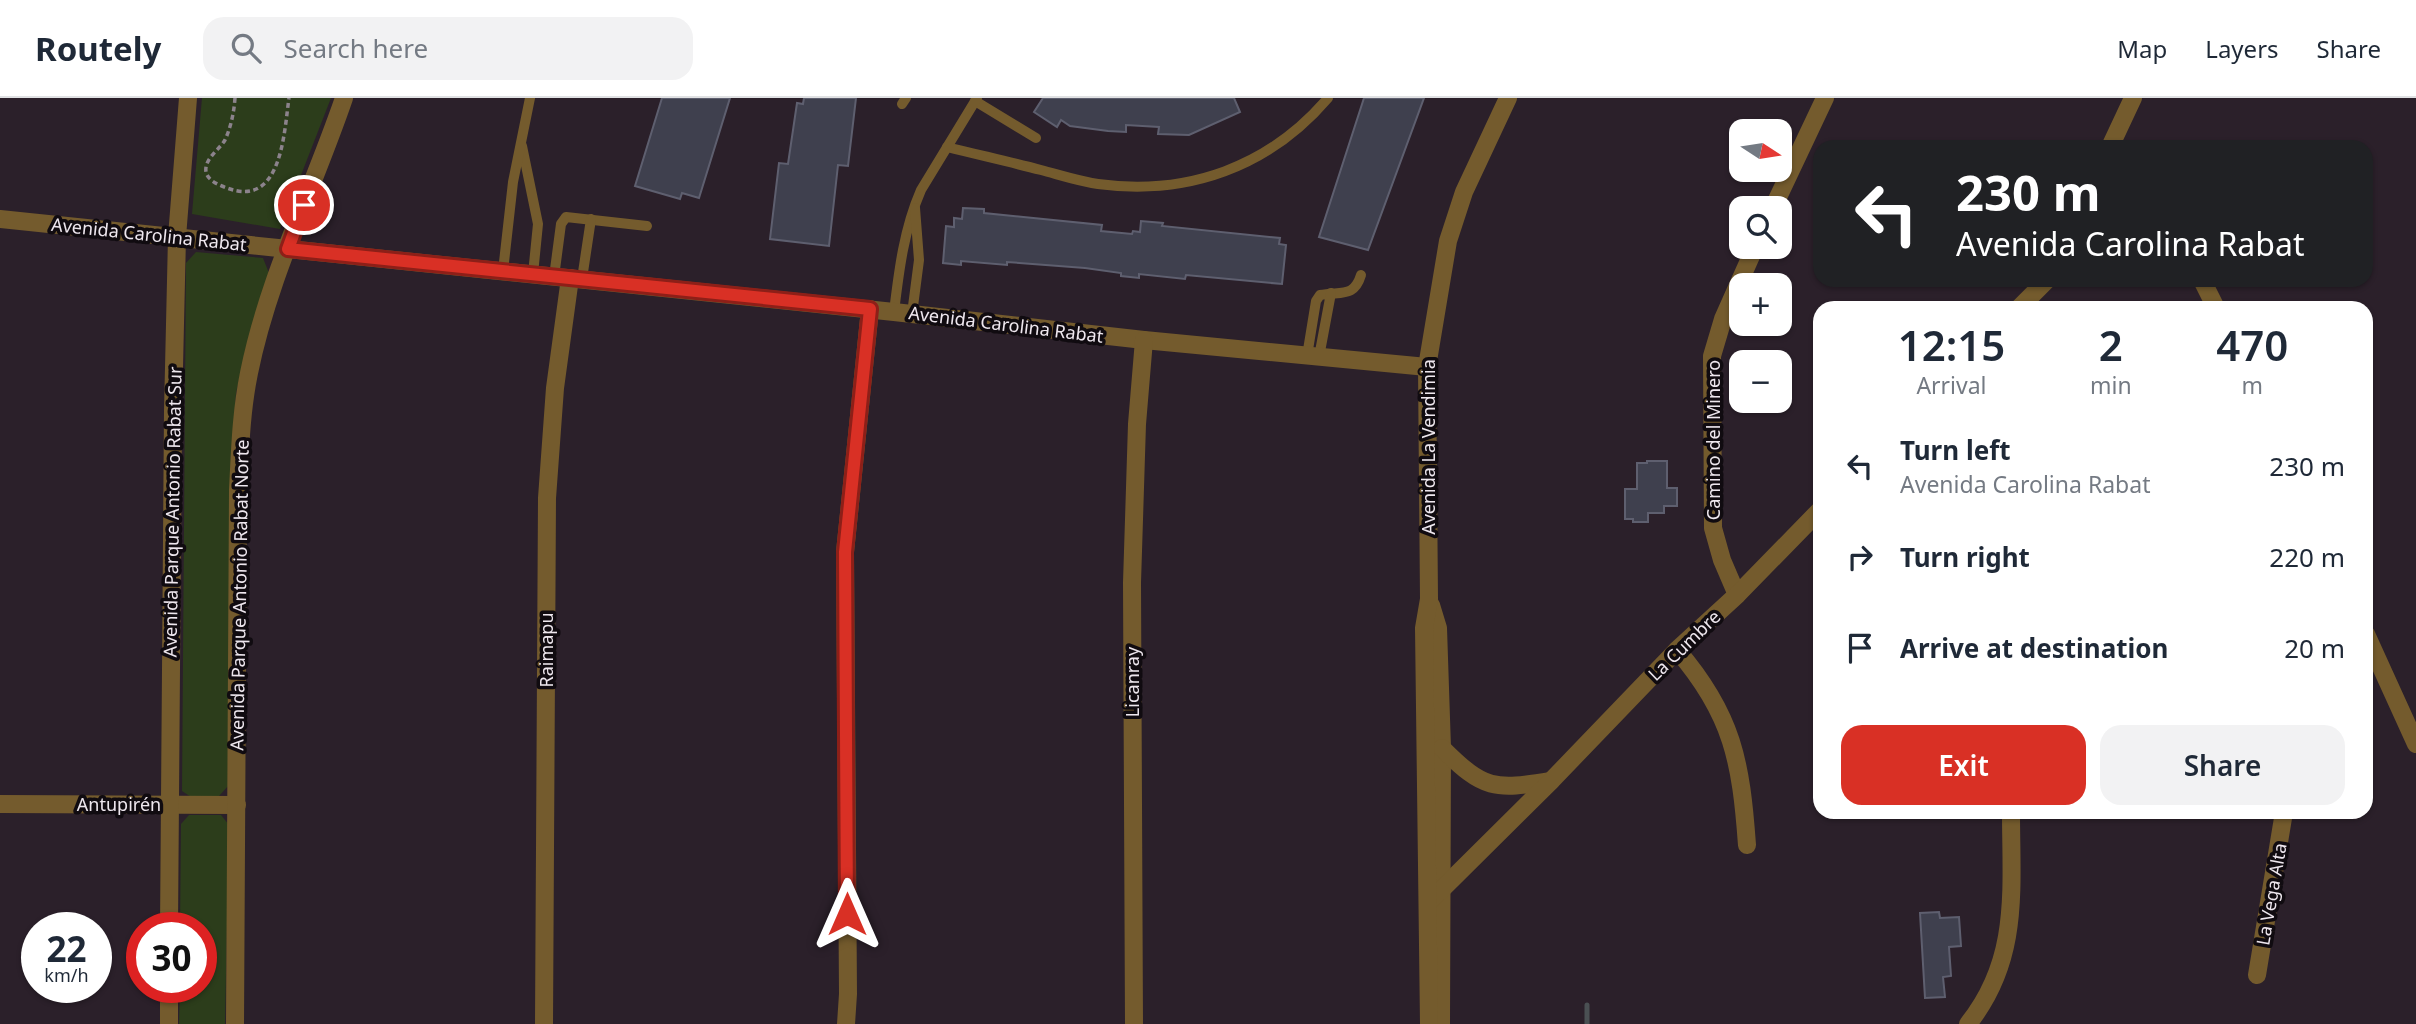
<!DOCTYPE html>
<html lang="en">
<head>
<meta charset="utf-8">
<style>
  :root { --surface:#fff; --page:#f2f2f3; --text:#1f2937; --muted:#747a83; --line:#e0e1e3; --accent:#d93025 }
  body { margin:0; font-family:"Noto Sans",sans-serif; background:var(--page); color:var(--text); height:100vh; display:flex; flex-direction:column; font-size:26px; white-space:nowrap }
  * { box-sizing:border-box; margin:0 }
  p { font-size:23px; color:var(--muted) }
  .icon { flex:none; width:38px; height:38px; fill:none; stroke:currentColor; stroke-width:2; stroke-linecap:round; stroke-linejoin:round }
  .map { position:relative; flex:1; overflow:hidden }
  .panel { position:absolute; left:1813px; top:203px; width:560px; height:518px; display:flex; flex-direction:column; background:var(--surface); border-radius:21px; box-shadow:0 2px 5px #0004 }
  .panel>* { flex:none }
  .banner { position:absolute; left:1813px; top:42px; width:560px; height:147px; border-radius:21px; box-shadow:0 2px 5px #0004; background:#202124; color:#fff; overflow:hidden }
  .needle { width:46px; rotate:102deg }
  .fabs { position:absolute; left:1729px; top:21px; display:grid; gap:14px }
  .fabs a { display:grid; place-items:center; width:63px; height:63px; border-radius:14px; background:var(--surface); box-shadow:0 2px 5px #0004; font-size:35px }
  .speed { position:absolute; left:21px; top:814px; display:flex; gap:14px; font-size:35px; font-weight:700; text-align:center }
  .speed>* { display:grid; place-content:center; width:91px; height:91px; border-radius:50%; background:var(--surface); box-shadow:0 2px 5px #0004; line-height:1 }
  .speed small { font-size:18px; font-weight:400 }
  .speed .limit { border:10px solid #d22; background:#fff; color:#111 }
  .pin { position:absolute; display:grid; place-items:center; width:60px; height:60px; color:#fff; margin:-30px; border:4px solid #fff; border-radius:50%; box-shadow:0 2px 7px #0007 }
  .me { position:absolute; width:77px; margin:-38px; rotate:0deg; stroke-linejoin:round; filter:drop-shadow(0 0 5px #0008) }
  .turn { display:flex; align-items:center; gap:24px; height:147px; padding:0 28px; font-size:32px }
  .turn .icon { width:91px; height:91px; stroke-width:2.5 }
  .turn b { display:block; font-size:49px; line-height:60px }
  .eta { display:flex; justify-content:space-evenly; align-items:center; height:119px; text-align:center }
  .eta b { font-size:42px; font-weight:600; line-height:49px }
  .action { display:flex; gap:14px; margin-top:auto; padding:14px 28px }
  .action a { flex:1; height:80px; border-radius:21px; background:var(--accent); color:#fff; font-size:28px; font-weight:600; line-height:80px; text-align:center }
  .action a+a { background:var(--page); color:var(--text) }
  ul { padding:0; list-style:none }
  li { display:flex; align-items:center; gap:21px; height:91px; padding:0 28px }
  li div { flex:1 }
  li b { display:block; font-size:26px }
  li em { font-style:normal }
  header { display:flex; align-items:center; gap:42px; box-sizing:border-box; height:98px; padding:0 35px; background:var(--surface); border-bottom:2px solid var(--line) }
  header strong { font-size:33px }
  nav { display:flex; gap:38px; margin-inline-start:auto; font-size:24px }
  .search { width:490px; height:63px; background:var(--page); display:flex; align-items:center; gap:18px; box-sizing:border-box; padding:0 24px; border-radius:21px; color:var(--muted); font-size:26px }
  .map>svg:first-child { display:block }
  .green { fill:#2c3d1b }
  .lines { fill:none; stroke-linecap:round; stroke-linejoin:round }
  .stream { stroke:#4a5053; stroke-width:5 }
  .building { fill:#3f404e; stroke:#5e5f6f; stroke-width:2 }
  .path { stroke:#8c838c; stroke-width:3.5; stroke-dasharray:5 3.5; stroke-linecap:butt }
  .service { stroke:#745b2d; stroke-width:10 }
  .minor { stroke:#745b2d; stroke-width:18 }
  .tertiary { stroke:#745b2d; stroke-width:18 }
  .route-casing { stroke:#8d1f18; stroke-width:18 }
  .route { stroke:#d93025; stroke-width:12 }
  .labels { text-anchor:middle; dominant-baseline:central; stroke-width:7; stroke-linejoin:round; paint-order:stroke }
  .street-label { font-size:18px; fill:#eee7ee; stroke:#100b10 }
</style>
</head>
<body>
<header>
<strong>Routely</strong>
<div class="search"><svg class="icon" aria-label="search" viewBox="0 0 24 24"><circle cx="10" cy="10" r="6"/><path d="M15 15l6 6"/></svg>Search here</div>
<nav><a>Map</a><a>Layers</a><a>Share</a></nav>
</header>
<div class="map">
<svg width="2416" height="926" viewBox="0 0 2416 926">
  <rect width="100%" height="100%" fill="#2b202a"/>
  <!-- green -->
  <g class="green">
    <path d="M202,0H331L280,131L192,116Z"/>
    <path d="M196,154L263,160L269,175L248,243L236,295L232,353L229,687L219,698L191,699L182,693L186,165Z"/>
    <path d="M189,717H221L229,727L225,926H179L180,889H201V830L180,829L181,726Z"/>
  </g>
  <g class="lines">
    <!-- stream -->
    <path class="stream" d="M1587,907V926"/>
  </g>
  <!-- building -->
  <g class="building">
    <path d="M662,0H730L699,100L682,95L680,101L635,88Z"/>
    <path d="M804,0H856L848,68L838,67L829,148L770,141L779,65L788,66L797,5L803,6Z"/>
    <path d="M1043,0H1234L1240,14L1189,37L1158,36L1159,29L1126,27V34L1108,33L1070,28L1061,22L1057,29L1034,14Z"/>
    <path d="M1364,0H1424L1368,152L1319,139Z"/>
    <path d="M963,110L984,111V115L1102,127L1101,133L1132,136L1133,133L1140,134L1141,123L1163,125L1162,128L1280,140L1279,146L1286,147L1282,186L1186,177L1185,181L1139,176V180L1121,178V175L1085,170L1007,164V167L961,163V167L943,165L946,128L954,129V120L962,121Z"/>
    <path d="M1647,363H1667V390H1677V408H1664V415H1648V424H1633V421H1625V391H1637V365H1647Z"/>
    <path d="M1939,814L1940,820L1959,819L1961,848L1949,849L1951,878L1943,879L1945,899L1925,900L1920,815Z"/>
  </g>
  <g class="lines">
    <!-- path -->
    <path class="path" d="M235,0C234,14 231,29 225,42C219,52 204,61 206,74C208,83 219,87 227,90C282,111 284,34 289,0"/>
    <!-- service -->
    <g class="service">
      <path d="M975,3L1036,40"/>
      <path d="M902,6L906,0"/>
      <path d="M522,48L538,126L533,176"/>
      <path d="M947,49C979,57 1010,64 1041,72C1060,77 1078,83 1098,86C1188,98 1269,69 1328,0"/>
      <path d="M503,173L513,84L530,0"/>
      <path d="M554,179L561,126L566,119L647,128"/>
      <path d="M582,181L591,121"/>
      <path d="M894,214C899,172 904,131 921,92L977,0"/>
      <path d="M912,216L919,162L915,110"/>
      <path d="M1307,258L1316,203L1320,197C1341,193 1354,200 1361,177"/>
      <path d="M1319,259L1331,195"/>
    </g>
    <!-- minor -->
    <g class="minor">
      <path d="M2110,49L2133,0"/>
      <path d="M1773,110L1825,0"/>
      <path d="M288,151L894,214L1144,242L1427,269"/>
      <path d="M2202,182L2216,210"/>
      <path d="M2019,210L2047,182"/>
      <path d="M1737,497L1722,462L1713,430L1712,258L1723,221L1755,149"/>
      <path d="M1431,507L1438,530L1442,650L1441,926"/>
      <path d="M2366,536L2416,646"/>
      <path d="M1677,552C1733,617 1741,664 1747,747"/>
      <path d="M1442,650C1484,692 1494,692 1551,683"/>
      <path d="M0,706L237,707"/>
      <path d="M1428,805L1551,683L1677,552L1737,497L1820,412"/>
      <path d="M2257,877L2284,714"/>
      <path d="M544,926L547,400L555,290L570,180"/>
      <path d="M846,926L848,896L845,454L870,211"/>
      <path d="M1134,926L1132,485L1137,326L1144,242"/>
      <path d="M1429,926L1424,530L1429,501L1427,269L1448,143L1464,94L1508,0"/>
      <path d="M1968,926C2020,861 2011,792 2011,714"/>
    </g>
    <!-- tertiary -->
    <g class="tertiary">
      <path d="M0,121L288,151"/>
      <path d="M169,830L173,313L177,139L188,0"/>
      <path d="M169,926V889"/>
      <path d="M235,926L238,392C240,353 241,314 249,275C268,180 313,91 344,0"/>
    </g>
  </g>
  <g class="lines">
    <!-- route casing -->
    <g class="route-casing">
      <path id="route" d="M304,107L288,151L870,211L845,454L847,816"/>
    </g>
    <!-- route -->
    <use href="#route" class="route"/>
  </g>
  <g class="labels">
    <!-- street labels -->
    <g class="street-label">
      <text transform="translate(149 136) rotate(6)">Avenida Carolina Rabat</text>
      <text transform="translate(1006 226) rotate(7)">Avenida Carolina Rabat</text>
      <text transform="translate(1713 342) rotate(-90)">Camino del Minero</text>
      <text transform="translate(1428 349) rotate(-90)">Avenida La Vendimia</text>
      <text transform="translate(172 414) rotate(-89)">Avenida Parque Antonio Rabat Sur</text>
      <text transform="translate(239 497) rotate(-89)">Avenida Parque Antonio Rabat Norte</text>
      <text transform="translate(1684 547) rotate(-44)">La Cumbre</text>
      <text transform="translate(546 552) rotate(-90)">Raimapu</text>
      <text transform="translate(1132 584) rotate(-90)">Licanray</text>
      <text x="119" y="706">Antupirén</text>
      <text transform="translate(2271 796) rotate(-80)">La Vega Alta</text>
    </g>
  </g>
</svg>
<div class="fabs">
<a><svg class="needle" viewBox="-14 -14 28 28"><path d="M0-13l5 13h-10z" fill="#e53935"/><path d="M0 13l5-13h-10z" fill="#747a83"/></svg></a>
<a><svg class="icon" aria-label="search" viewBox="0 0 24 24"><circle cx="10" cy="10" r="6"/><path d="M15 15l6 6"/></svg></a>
<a>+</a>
<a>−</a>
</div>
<div class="speed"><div>22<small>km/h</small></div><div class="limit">30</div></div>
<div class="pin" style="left:304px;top:107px;background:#d93025"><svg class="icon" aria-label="arrive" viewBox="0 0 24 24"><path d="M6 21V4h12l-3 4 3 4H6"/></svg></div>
<svg class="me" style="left:847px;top:816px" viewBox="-20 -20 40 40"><path d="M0-17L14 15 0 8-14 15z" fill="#d93025" stroke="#fff" stroke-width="4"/></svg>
<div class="banner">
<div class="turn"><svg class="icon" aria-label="left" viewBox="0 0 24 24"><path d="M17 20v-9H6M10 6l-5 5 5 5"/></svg><div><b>230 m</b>Avenida Carolina Rabat</div></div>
</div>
<section class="panel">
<div class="eta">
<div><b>12:15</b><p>Arrival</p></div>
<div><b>2</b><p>min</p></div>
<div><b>470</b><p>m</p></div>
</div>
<ul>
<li><svg class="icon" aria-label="left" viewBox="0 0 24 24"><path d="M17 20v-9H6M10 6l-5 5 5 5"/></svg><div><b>Turn left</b><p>Avenida Carolina Rabat</p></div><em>230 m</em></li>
<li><svg class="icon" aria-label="right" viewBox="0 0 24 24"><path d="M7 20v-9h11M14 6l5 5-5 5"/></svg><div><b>Turn right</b></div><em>220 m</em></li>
<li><svg class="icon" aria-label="arrive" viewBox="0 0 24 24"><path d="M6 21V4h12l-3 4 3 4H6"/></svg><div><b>Arrive at destination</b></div><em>20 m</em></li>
</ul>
<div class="action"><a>Exit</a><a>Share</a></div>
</section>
</div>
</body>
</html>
